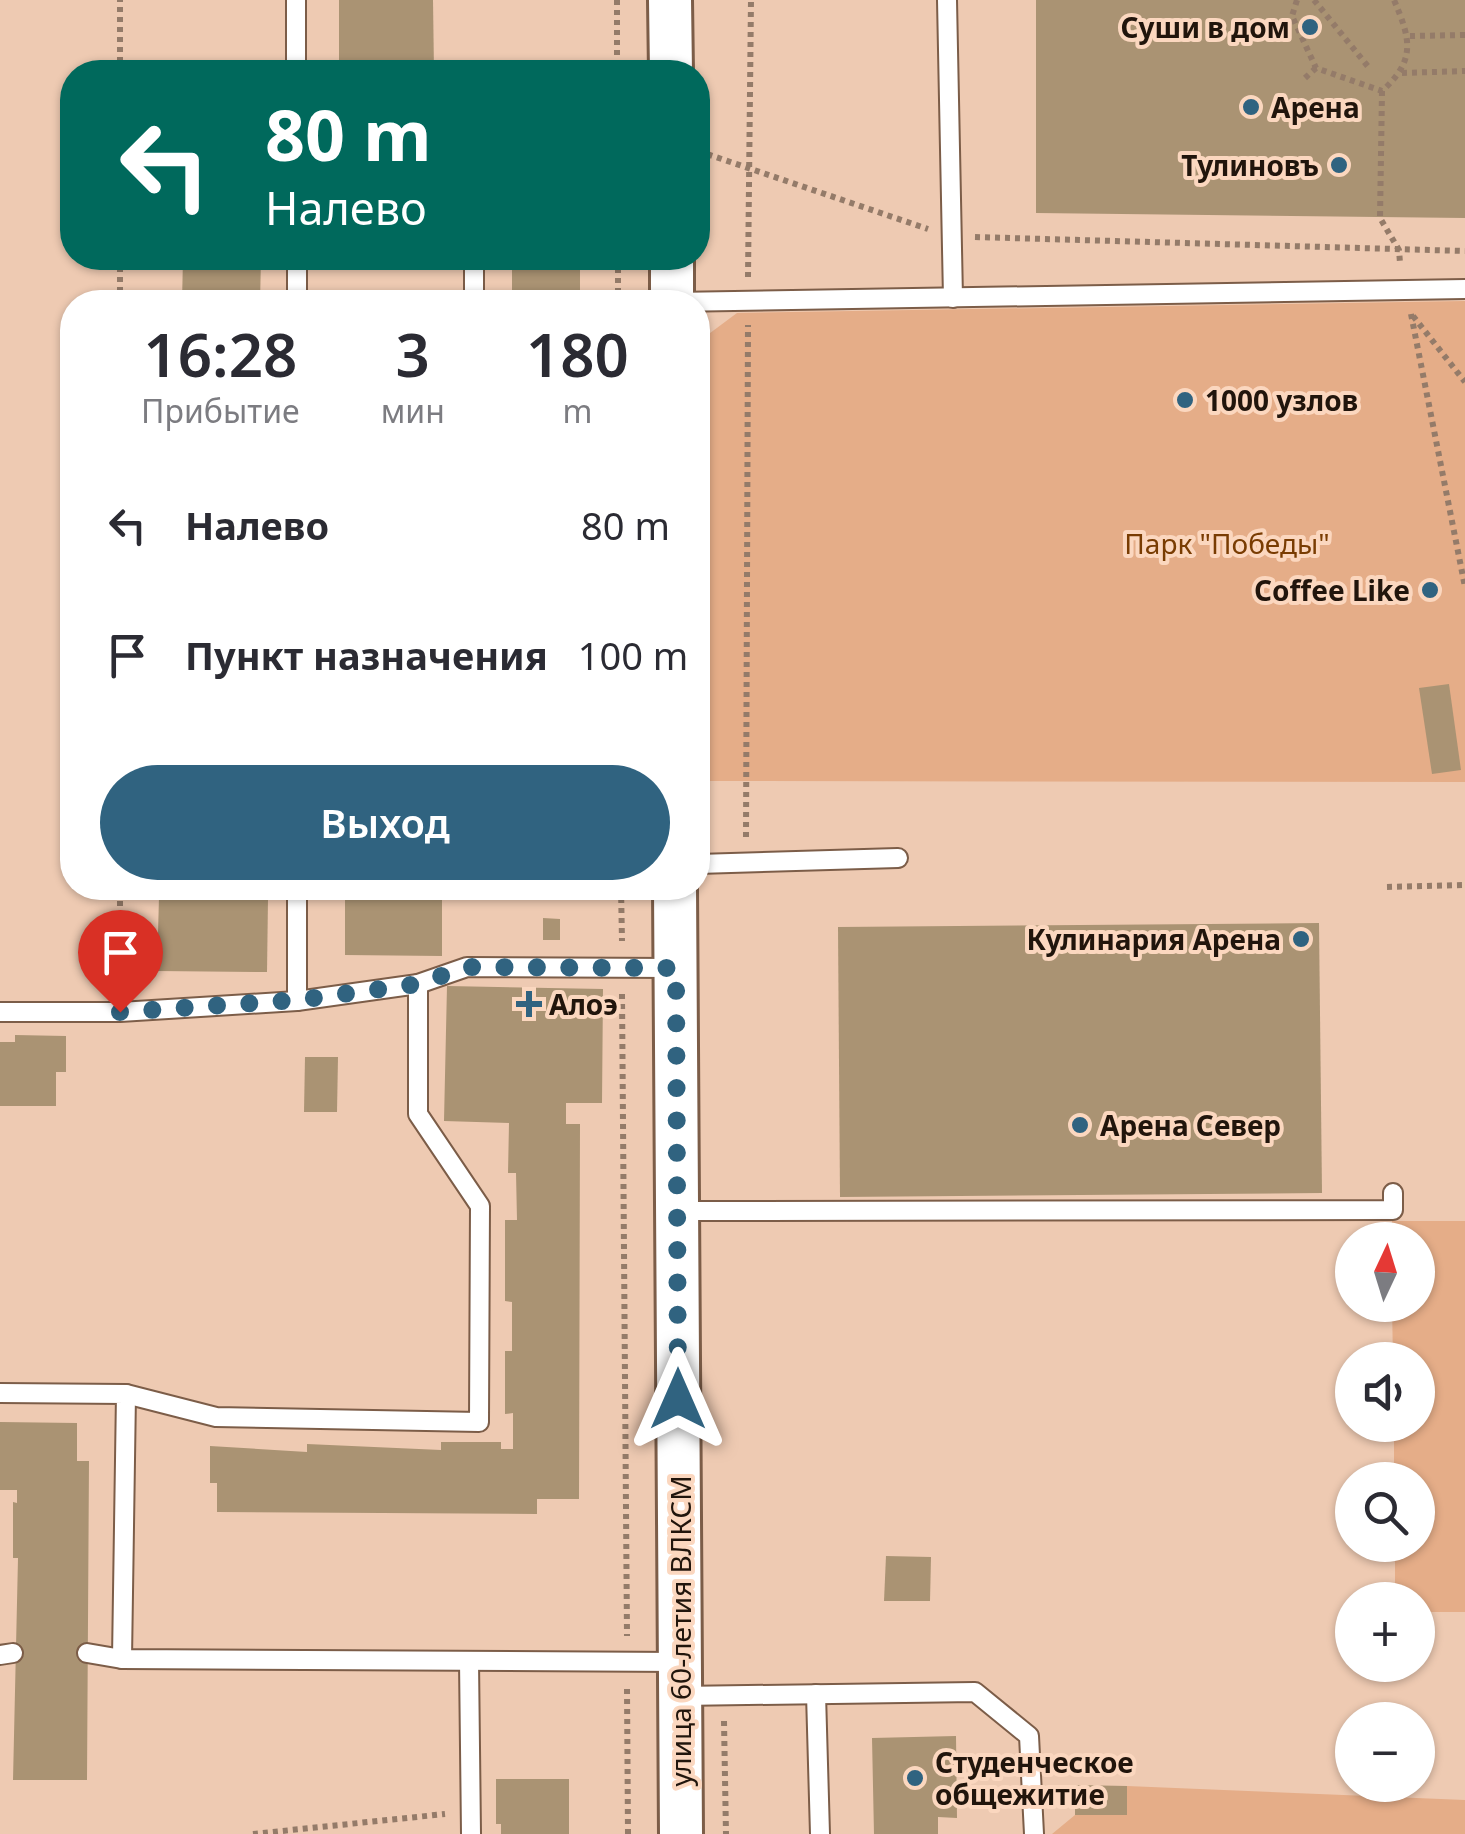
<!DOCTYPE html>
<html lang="ru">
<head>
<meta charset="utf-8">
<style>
  :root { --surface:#fff; --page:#f2f2f3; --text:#2b2b33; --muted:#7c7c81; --accent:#306380 }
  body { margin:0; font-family:"Noto Sans",sans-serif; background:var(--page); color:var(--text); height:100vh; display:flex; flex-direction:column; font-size:38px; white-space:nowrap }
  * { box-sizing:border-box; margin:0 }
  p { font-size:32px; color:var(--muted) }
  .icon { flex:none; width:55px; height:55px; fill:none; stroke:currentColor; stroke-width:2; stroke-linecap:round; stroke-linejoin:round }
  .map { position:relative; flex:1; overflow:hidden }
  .drawer { position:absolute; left:60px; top:290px; width:650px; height:610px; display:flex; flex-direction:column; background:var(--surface); border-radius:40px; box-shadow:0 2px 8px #0004 }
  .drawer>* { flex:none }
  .guide { position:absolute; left:60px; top:60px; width:650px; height:210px; border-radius:40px; box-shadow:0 2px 8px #0004; background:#00695c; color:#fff; overflow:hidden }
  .needle { width:65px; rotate:4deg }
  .controls { position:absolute; left:1335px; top:1222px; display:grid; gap:20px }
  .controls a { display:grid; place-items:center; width:100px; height:100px; border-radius:50%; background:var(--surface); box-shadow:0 2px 8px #0004; font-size:50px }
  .pin { position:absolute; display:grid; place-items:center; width:85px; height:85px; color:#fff; margin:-102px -42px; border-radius:50% 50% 50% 0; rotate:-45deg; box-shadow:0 0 10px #0007 }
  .pin .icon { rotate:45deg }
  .me { position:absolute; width:110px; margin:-55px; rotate:0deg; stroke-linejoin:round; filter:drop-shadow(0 0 8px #0008) }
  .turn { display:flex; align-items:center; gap:35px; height:210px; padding:0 40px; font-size:45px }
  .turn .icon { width:130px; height:130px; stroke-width:2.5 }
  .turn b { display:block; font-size:70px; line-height:85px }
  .eta { display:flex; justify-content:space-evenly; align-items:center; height:170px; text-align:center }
  .eta b { font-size:60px; font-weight:600; line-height:70px }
  .primary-button { display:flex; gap:20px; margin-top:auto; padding:20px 40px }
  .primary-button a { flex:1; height:115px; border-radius:60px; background:var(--accent); color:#fff; font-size:40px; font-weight:600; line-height:115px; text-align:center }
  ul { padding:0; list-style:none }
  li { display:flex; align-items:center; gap:30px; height:130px; padding:0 40px }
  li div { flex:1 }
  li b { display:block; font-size:38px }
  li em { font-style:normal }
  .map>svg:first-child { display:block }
  .green { fill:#e5ad88 }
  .building { fill:#aa9373 }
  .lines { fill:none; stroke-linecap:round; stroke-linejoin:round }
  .service-casing { stroke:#7c5d48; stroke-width:22 }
  .tertiary-casing { stroke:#7c5d48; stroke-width:48 }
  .path { stroke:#947b69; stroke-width:6; stroke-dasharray:5 5; stroke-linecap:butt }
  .service { stroke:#fff; stroke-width:18 }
  .tertiary { stroke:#fff; stroke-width:42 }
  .route { stroke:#306380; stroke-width:18; stroke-dasharray:0 32.4 }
  .poi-dot { fill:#306380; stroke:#fbd7bf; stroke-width:4 }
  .labels { text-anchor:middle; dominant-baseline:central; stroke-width:8; stroke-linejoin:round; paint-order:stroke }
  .poi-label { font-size:28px; font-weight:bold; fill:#21150c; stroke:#fbd7bf; text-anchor:start }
  .park-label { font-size:28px; fill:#793c02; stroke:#fbd7bf }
  .street-label { font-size:28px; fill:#21150c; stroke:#fbd7bf }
</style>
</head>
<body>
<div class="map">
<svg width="1465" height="1834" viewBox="0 0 1465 1834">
  <rect width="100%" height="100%" fill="#eecab2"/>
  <!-- green -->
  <g class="green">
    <path d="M1465,301V782L698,781V342L737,313Z"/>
    <path d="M1392,1221H1465V1612H1418V1600H1395V1545H1418V1480H1394V1425H1418V1360H1393L1392,1305H1418V1240H1392Z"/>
    <path d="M1127,1786L1465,1800V1834H1052L1075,1815H1126Z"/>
  </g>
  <!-- building -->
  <g class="building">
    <path d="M339,0H433L434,72H339Z"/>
    <path d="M1036,0H1465V218L1036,213Z"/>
    <path d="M183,258H261L260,302H182Z"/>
    <rect x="512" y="258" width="68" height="44"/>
    <path d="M1449,684L1461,770L1432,774L1419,688Z"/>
    <path d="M345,888H442V956L345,955Z"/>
    <rect x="495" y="888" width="61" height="7"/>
    <path d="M159,897L268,899L267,972L157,971Z"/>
    <path d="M543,918L560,919V940H543Z"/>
    <path d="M1319,923L1322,1193L840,1197L838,927Z"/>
    <path d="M447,986L603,989L602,1103H566V1124H580L579,1499H537V1514L217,1512V1483H210V1446L307,1452V1444L441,1450V1442H501V1449H513V1413L505,1414V1351H512V1302L505,1301V1220H517L516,1173H508L509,1123L444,1121Z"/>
    <path d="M15,1035L66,1036V1072H56V1106H0V1042H15Z"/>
    <path d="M305,1057H338L337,1112H304Z"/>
    <path d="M0,1422L77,1423V1461H89L87,1780H13L18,1558H13V1502L17,1503V1490H0Z"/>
    <path d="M886,1556L931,1557L930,1601H884Z"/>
    <path d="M956,1736L957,1818L938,1817V1834H874L872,1738Z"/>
    <path d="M496,1779H569V1834H501V1824H496Z"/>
    <path d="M1075,1785L1127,1786V1815H1075Z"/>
  </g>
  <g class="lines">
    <!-- service casing -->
    <g class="service-casing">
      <g id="service">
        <path d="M296,0V72"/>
        <path d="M947,0L953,298"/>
        <path d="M297,258V302"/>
        <path d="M474,258V302"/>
        <path d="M674,302L1465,289"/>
        <path d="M698,864L898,858"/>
        <path d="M297,888V1001"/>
        <path d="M0,1012H120L297,1001L418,984L467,967L675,968"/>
        <path d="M677,1211L1393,1210V1193"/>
        <path d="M0,1393L126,1394L122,1659"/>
        <path d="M126,1394L216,1417L479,1422L480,1206L418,1114V984"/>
        <path d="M87,1653L122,1659L679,1662"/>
        <path d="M0,1655L13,1653"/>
        <path d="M469,1661L471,1834"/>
        <path d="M816,1694L820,1834"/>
        <path d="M680,1696L975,1692L1029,1736L1034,1834"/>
      </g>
    </g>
    <!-- tertiary casing -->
    <g class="tertiary-casing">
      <g id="tertiary">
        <path d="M670,0L671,72"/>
        <path d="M672,258V302"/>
        <path d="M675,888L681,1834"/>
      </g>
    </g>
    <!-- path -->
    <g class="path">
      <path d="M617,0V72"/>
      <path d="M1297,0L1292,16L1316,68L1382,91C1416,60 1411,40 1394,0"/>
      <path d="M1314,0L1370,69"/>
      <path d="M1410,36L1465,35"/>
      <path d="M120,72V0"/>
      <path d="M1402,73L1465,71"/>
      <path d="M1305,78L1316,68"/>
      <path d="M1382,91L1380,218L1399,250L1400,263"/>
      <path d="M698,151L928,229"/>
      <path d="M975,237L1465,251"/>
      <path d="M618,258V302"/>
      <path d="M748,277L751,0"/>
      <path d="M120,302V258"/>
      <path d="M1411,314L1465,587"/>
      <path d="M1413,316L1465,382"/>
      <path d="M746,837L748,325"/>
      <path d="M1387,887L1465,885"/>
      <path d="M621,888L622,941"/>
      <path d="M120,986V888"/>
      <path d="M622,994L627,1636"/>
      <path d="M603,1008H622"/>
      <path d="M627,1689L628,1834"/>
      <path d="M724,1721L726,1834"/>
      <path d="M253,1834L445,1814"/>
    </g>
    <!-- service -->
    <use href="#service" class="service"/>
    <!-- tertiary -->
    <use href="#tertiary" class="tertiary"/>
  </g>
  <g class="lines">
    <!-- route -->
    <path class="route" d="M120,1012L298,1000L418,984L467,967L676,968L678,1399"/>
  </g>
  <!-- markers -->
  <g class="poi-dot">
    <circle cx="1310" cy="27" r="10"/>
    <circle cx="1251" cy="107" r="10"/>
    <circle cx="1339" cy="165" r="10"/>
    <circle cx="1185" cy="400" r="10"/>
    <circle cx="1430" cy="590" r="10"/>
    <circle cx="1301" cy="939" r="10"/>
    <path d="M524 989h10v10h10v10h-10v10h-10v-10h-10v-10h10z"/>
    <circle cx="1080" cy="1125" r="10"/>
    <circle cx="915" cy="1778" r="10"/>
  </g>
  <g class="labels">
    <!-- poi labels -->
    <g class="poi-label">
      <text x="1290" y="27" text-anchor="end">Суши в дом</text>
      <text x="1271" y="107">Арена</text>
      <text x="1319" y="165" text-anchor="end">Тулиновъ</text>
      <text x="1205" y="400">1000 узлов</text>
      <text x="1410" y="590" text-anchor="end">Coffee Like</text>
      <text x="1281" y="939" text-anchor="end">Кулинария Арена</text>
      <text x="549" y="1004">Алоэ</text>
      <text x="1100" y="1125">Арена Север</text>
      <text x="935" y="1762">Студенческое<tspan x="935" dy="32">общежитие</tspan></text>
    </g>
    <!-- park labels -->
    <g class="park-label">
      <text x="1227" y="543">Парк "Победы"</text>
    </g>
    <!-- street labels -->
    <g class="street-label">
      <text transform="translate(680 1631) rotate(-90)">улица 60-летия ВЛКСМ</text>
    </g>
  </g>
</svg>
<div class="controls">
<a><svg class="needle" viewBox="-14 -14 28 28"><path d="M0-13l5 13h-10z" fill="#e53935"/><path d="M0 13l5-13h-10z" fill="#7c7c81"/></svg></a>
<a><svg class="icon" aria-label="sound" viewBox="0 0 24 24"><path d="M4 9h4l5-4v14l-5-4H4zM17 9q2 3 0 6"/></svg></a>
<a><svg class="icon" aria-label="search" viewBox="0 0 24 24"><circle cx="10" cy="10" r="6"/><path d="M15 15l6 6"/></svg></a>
<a>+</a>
<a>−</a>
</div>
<div class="pin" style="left:120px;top:1012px;background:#d93025"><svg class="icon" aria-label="arrive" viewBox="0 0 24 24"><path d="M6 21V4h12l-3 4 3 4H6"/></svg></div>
<svg class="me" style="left:678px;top:1399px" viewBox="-20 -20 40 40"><path d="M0-17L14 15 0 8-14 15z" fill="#306380" stroke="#fff" stroke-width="4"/></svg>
<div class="guide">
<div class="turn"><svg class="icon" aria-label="left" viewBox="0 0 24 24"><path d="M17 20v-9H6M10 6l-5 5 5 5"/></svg><div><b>80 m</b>Налево</div></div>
</div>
<section class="drawer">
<div class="eta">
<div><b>16:28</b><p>Прибытие</p></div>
<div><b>3</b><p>мин</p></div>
<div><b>180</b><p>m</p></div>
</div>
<ul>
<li><svg class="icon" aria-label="left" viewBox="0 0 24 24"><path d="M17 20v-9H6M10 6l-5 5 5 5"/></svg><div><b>Налево</b></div><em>80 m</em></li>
<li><svg class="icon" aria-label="arrive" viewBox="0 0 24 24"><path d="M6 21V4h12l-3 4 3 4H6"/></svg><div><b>Пункт назначения</b></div><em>100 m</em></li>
</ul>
<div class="primary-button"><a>Выход</a></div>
</section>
</div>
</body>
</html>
